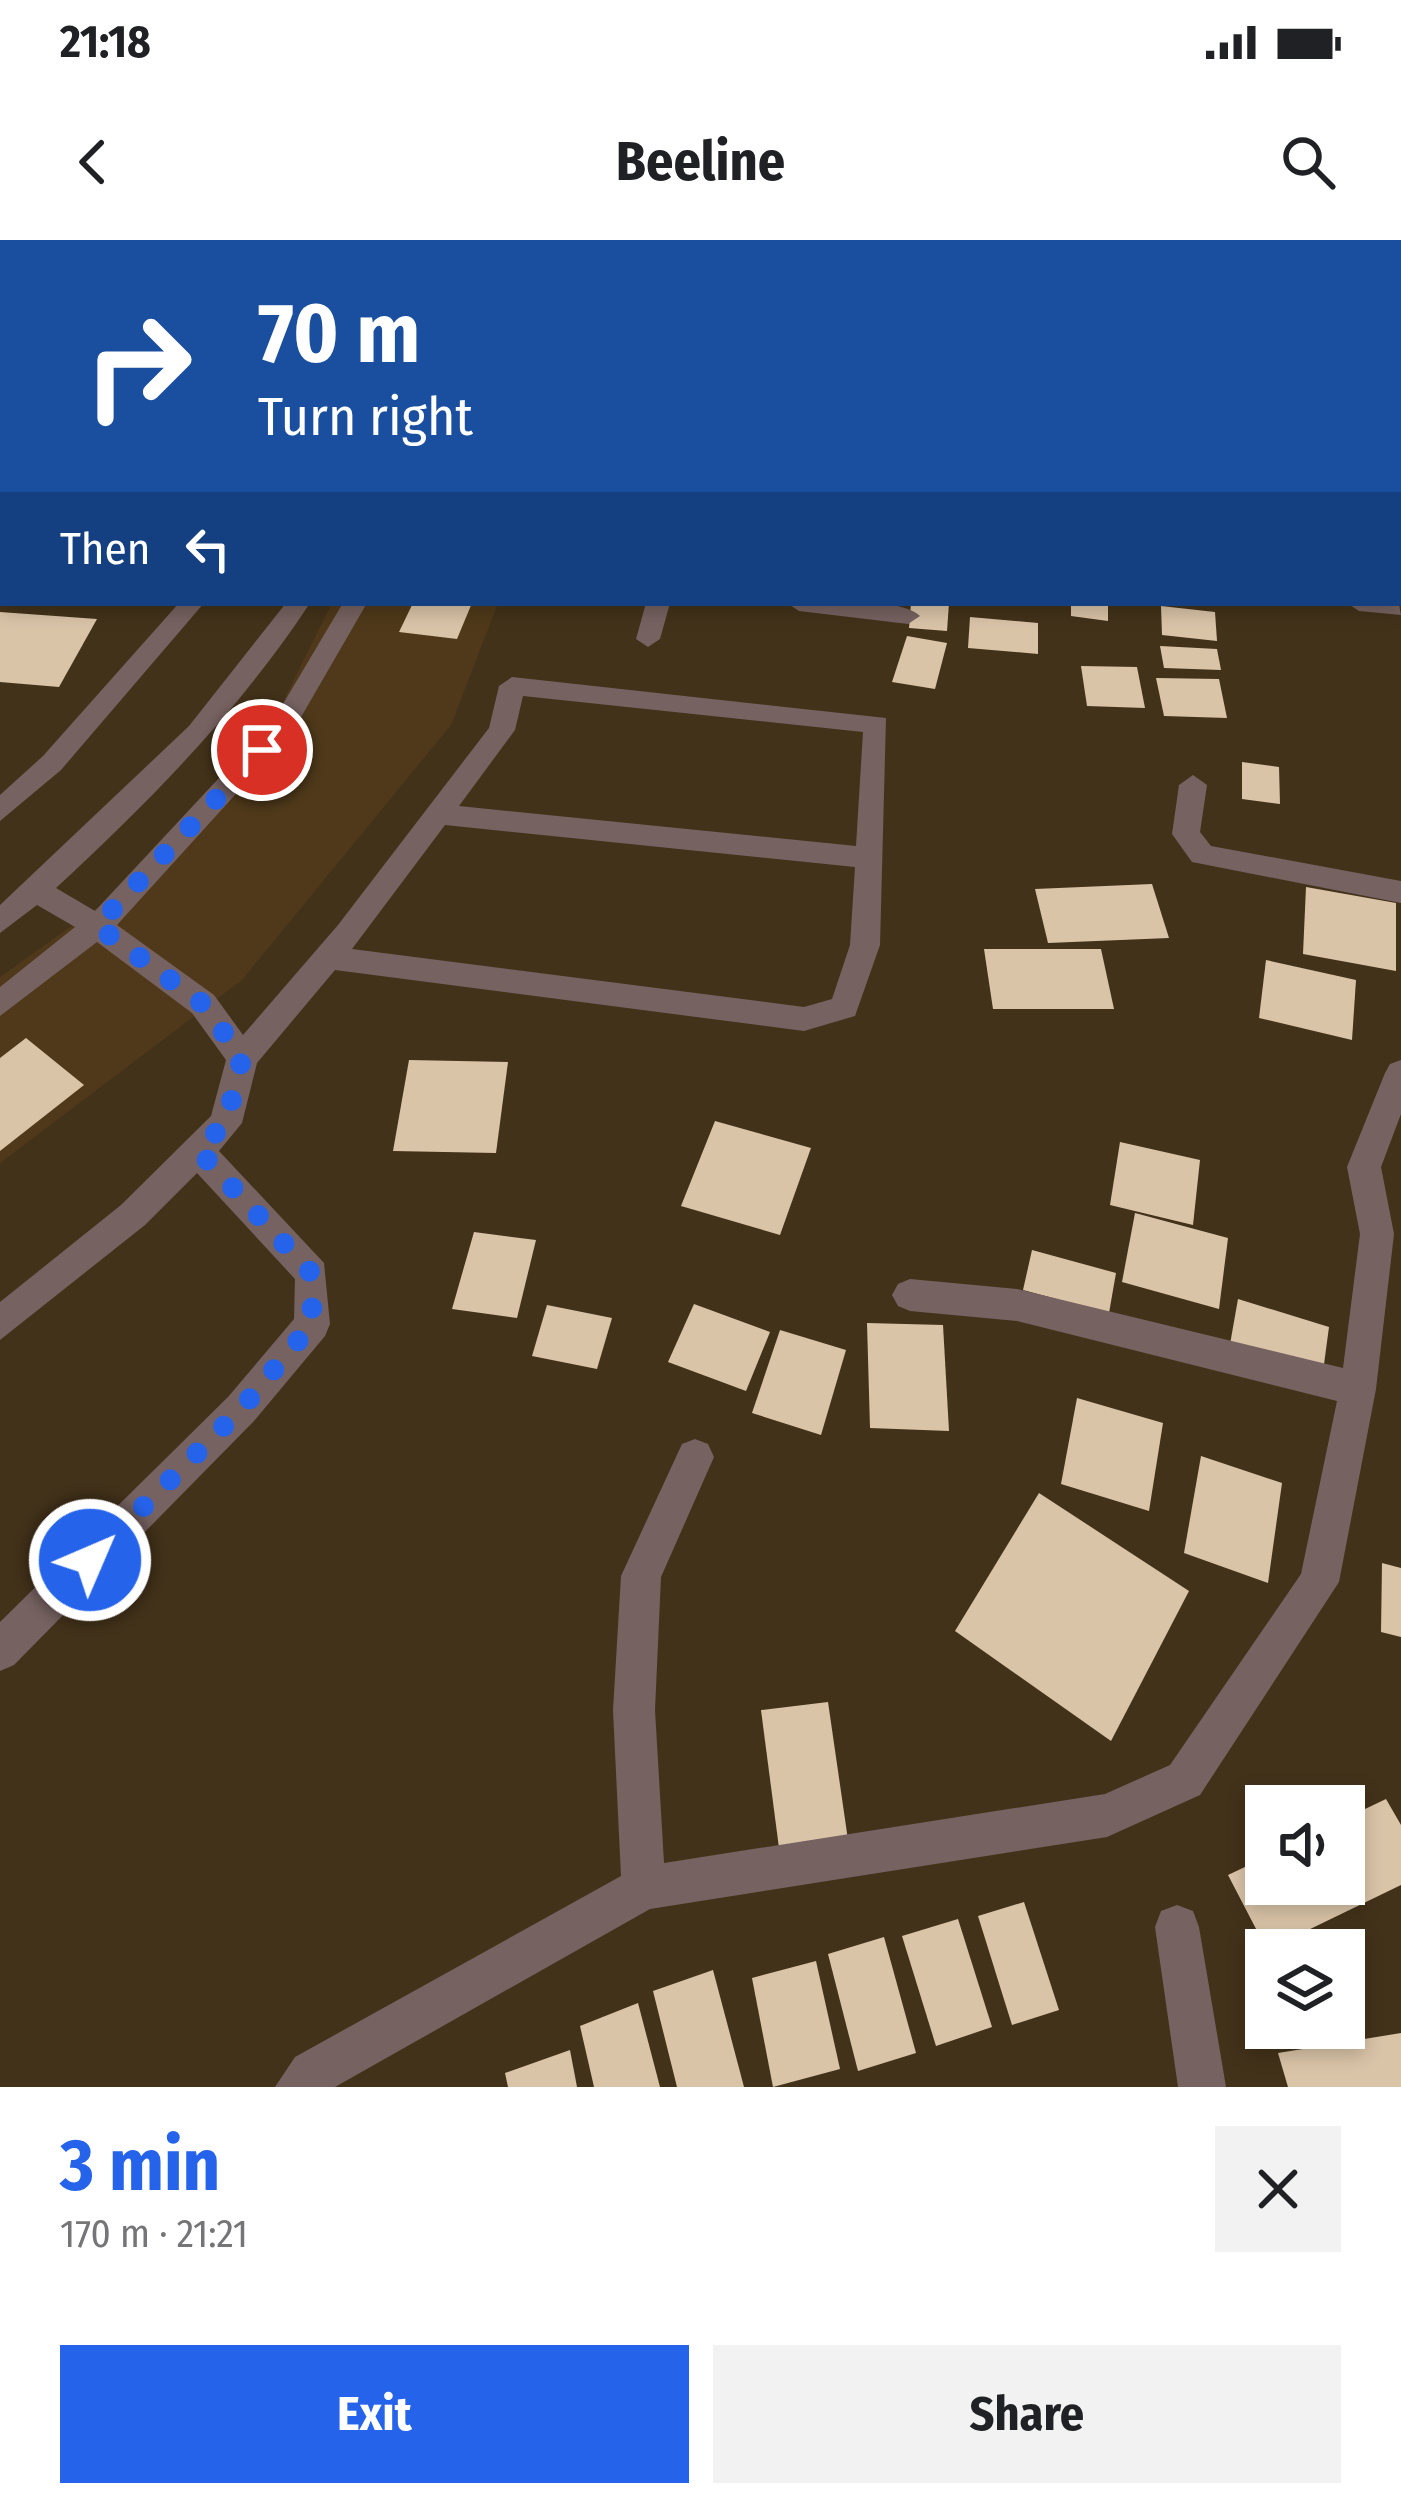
<!DOCTYPE html>
<html lang="en">
<head>
<meta charset="utf-8">
<style>
  :root { --surface:#fff; --page:#f2f2f2; --text:#202124; --muted:#757577; --accent:#2563eb }
  body { margin:0; font-family:"Fira Sans Condensed",sans-serif; background:var(--page); color:var(--text); height:100vh; display:flex; flex-direction:column; font-size:45px; white-space:nowrap }
  * { box-sizing:border-box; margin:0 }
  p { font-size:39px; color:var(--muted) }
  .icon { flex:none; width:66px; height:66px; fill:none; stroke:currentColor; stroke-width:2; stroke-linecap:round; stroke-linejoin:round }
  .map { position:relative; height:1847px; overflow:hidden }
  .sheet { display:flex; flex-direction:column; background:var(--surface); flex:1 }
  .sheet>* { flex:none }
  .top-card { position:absolute; left:0px; top:0px; width:1401px; height:366px; box-shadow:0 6px 18px #0003; background:#1a4fa0; color:#fff; overflow:hidden }
  .buttons { position:absolute; left:1245px; top:1545px; display:grid; gap:24px }
  .buttons a { display:grid; place-items:center; width:120px; height:120px; border-radius:0px; background:var(--surface); box-shadow:0 6px 18px #0003; font-size:60px }
  .pin { position:absolute; display:grid; place-items:center; width:102px; height:102px; color:#fff; margin:-51px; border:6px solid #fff; border-radius:50%; box-shadow:0 3px 12px #0007 }
  .me { position:absolute; width:132px; margin:-66px; rotate:45deg; stroke-linejoin:round; filter:drop-shadow(0 0 9px #0008) }
  .turn { display:flex; align-items:center; gap:42px; height:252px; padding:0 60px; font-size:54px }
  .turn .icon { width:156px; height:156px; stroke-width:2.5 }
  .turn b { display:block; font-size:84px; line-height:102px }
  .then { display:flex; align-items:center; height:114px; padding:0 60px; background:#0003; gap:24px; font-size:45px }
  .round { display:grid; place-items:center; flex:none; width:126px; height:126px; border-radius:0px; background:var(--page) }
  .summary { display:flex; align-items:center; justify-content:space-between; height:204px; padding:0 60px }
  h1 { font-size:72px; font-weight:700; line-height:90px; color:var(--accent) }
  .button { display:flex; gap:24px; margin-top:auto; padding:24px 60px }
  .button a { flex:1; height:138px; border-radius:0px; background:var(--accent); color:#fff; font-size:48px; font-weight:700; line-height:138px; text-align:center }
  .button a+a { background:var(--page); color:var(--text) }
  .status { display:flex; justify-content:space-between; align-items:center; height:84px; padding:0 60px; background:var(--surface); direction:ltr }
  .status svg { height:33px; fill:currentColor }
  header { display:flex; justify-content:space-between; align-items:center; height:156px; padding:0 60px; background:var(--surface); font-size:54px; font-weight:700 }
  .map>svg:first-child { display:block }
  .built { fill:#4f391a }
  .building { fill:#dac4a8 }
  .lines { fill:none; stroke-linecap:round; stroke-linejoin:round }
  .minor { fill:#766261; fill-rule:evenodd }
  .route { stroke:#2563eb; stroke-width:21; stroke-dasharray:0 37.8 }
</style>
</head>
<body>
<div class="status"><b>21:18</b><svg viewBox="0 0 49 12"><path d="M0 12V9h3v3zM5 12V6h3v6zM10 12V3h3v9zM15 12V0h3v12zM26 1h20v11H26zM47 4h2v5h-2z"/></svg></div>
<header><svg class="icon" aria-label="back" viewBox="0 0 24 24"><path d="M15 5l-7 7 7 7"/></svg>Beeline<svg class="icon" aria-label="search" viewBox="0 0 24 24"><circle cx="10" cy="10" r="6"/><path d="M15 15l6 6"/></svg></header>
<div class="map">
<svg width="1401" height="1847" viewBox="0 0 1401 1847">
  <rect width="100%" height="100%" fill="#43321a"/>
  <!-- built -->
  <path class="built" d="M332,363H498L451,485L242,740L0,923V737L105,662L270,488Z"/>
  <!-- building -->
  <g class="building">
    <path d="M413,363H472L457,399L399,392Z"/>
    <path d="M911,363H949L947,391L909,388Z"/>
    <path d="M1071,363H1108V381L1071,376Z"/>
    <path d="M1161,366L1215,372L1217,401L1162,395Z"/>
    <path d="M0,372L97,379L59,447L0,442Z"/>
    <path d="M970,377L1038,383V414L968,408Z"/>
    <path d="M907,396L947,403L935,449L892,442Z"/>
    <path d="M1160,406L1217,409L1221,430L1164,428Z"/>
    <path d="M1081,426L1137,427L1145,468L1087,466Z"/>
    <path d="M1156,438L1219,439L1227,478L1164,476Z"/>
    <path d="M1242,522L1279,527L1280,564L1242,559Z"/>
    <path d="M1152,644L1169,698L1048,703L1035,649Z"/>
    <path d="M1306,647L1396,663V731L1303,714Z"/>
    <path d="M984,709H1101L1114,769H993Z"/>
    <path d="M1266,720L1356,740L1352,800L1259,778Z"/>
    <path d="M26,798L84,845L0,911V818Z"/>
    <path d="M409,820L508,822L496,913L393,911Z"/>
    <path d="M715,881L811,908L780,995L681,966Z"/>
    <path d="M1120,902L1200,920L1193,985L1110,965Z"/>
    <path d="M1135,973L1228,998L1219,1069L1122,1042Z"/>
    <path d="M474,992L536,1000L517,1078L452,1069Z"/>
    <path d="M1032,1010L1116,1033L1109,1073L1023,1050Z"/>
    <path d="M1238,1059L1329,1087L1322,1139L1229,1110Z"/>
    <path d="M694,1064L770,1092L746,1151L668,1122Z"/>
    <path d="M547,1065L612,1078L597,1129L532,1116Z"/>
    <path d="M867,1083L943,1085L949,1191L870,1188Z"/>
    <path d="M780,1090L846,1110L821,1195L752,1173Z"/>
    <path d="M1077,1158L1163,1183L1149,1271L1061,1244Z"/>
    <path d="M1201,1216L1282,1243L1268,1343L1184,1313Z"/>
    <path d="M1039,1253L1189,1351L1111,1501L955,1391Z"/>
    <path d="M1382,1323L1401,1328V1397L1381,1392Z"/>
    <path d="M828,1462L848,1600L779,1608L761,1470Z"/>
    <path d="M1386,1559L1401,1585V1645L1267,1710L1228,1635L1266,1617V1644H1344V1579Z"/>
    <path d="M1024,1662L1059,1770L1012,1785L978,1676Z"/>
    <path d="M958,1679L992,1787L936,1806L902,1696Z"/>
    <path d="M884,1697L916,1813L858,1831L828,1714Z"/>
    <path d="M816,1721L840,1829L773,1847L752,1738Z"/>
    <path d="M713,1730L744,1847H677L653,1751Z"/>
    <path d="M638,1763L660,1847H594L580,1786Z"/>
    <path d="M1401,1793V1847H1288L1278,1813Z"/>
    <path d="M570,1810L577,1847H508L505,1833Z"/>
  </g>
  <g class="lines">
    <!-- minor -->
    <g class="minor">
      <rect x="1035" y="0" width="18" height="3"/>
      <path d="M1201,0H1219L1220,3H1202Z"/>
      <rect x="1398" y="20" width="3" height="12"/>
      <path d="M0,53L3,54V66L0,65Z"/>
      <path d="M3,79V94L0,95V80Z"/>
      <rect x="1398" y="105" width="3" height="12"/>
      <path d="M3,287V304L0,305V288Z"/>
      <path d="M1398,359L1401,375L1359,371L1347,363Z"/>
      <path d="M179,363H204L61,530L0,581V555L43,516Z"/>
      <path d="M286,363H310C239,471 150,561 56,648L95,671L274,479L343,363H367L293,491L117,685L214,755L243,795L338,685L489,488L499,446L512,437L886,478L880,705L855,776L804,791L335,730L257,823L242,883L219,911L324,1023L330,1084L325,1096L254,1181L14,1425L0,1431V1382L228,1157L294,1079L295,1039L197,933L145,985L0,1100V1062L121,965L211,876L226,820L192,773L97,702L0,776V747L75,687L37,665L0,693V665L189,486ZM523,456L863,492L856,606L459,566L515,490ZM445,585L855,627L850,705L832,759L804,767L352,709Z"/>
      <path d="M646,363H670L660,399L648,407L636,399Z"/>
      <path d="M787,363C818,363 899,356 920,376L908,384L799,371Z"/>
      <path d="M1193,535L1207,545L1200,592L1211,606L1401,641V663L1192,622L1172,594L1179,545Z"/>
      <path d="M1401,820V874L1381,927L1394,994L1376,1149L1339,1342L1200,1555L1107,1597L650,1669L335,1847H275L295,1817L621,1636L613,1470L621,1336L682,1204L695,1199L708,1204L714,1217L661,1337L655,1470L664,1623L1105,1554L1170,1525L1301,1334L1337,1161L1017,1081L910,1071L898,1066L892,1055L898,1044L910,1039L1017,1049L1343,1128L1360,994L1347,927L1385,833L1390,824Z"/>
      <path d="M1177,1665L1193,1671L1199,1687L1226,1847H1178L1155,1687L1161,1671Z"/>
    </g>
  </g>
  <g class="lines">
    <!-- route -->
    <path class="route" d="M90,1320L241,1169L312,1084V1034L198,910L226,883L242,818L203,764L97,686L262,510"/>
  </g>
</svg>
<div class="buttons">
<a><svg class="icon" aria-label="sound" viewBox="0 0 24 24"><path d="M4 9h4l5-4v14l-5-4H4zM17 9q2 3 0 6"/></svg></a>
<a><svg class="icon" aria-label="layers" viewBox="0 0 24 24"><path d="M12 4l9 5-9 5-9-5zM3 14l9 5 9-5"/></svg></a>
</div>
<div class="pin" style="left:262px;top:510px;background:#d93025"><svg class="icon" aria-label="arrive" viewBox="0 0 24 24"><path d="M6 21V4h12l-3 4 3 4H6"/></svg></div>
<svg class="me" style="left:90px;top:1320px" viewBox="-20 -20 40 40"><circle r="17" fill="#2563eb" stroke="#fff" stroke-width="3"/><path d="M0-11L8 9 0 5-8 9z" fill="#fff"/></svg>
<div class="top-card">
<div class="turn"><svg class="icon" aria-label="right" viewBox="0 0 24 24"><path d="M7 20v-9h11M14 6l5 5-5 5"/></svg><div><b>70 m</b>Turn right</div></div>
<div class="then">Then<svg class="icon" aria-label="left" viewBox="0 0 24 24"><path d="M17 20v-9H6M10 6l-5 5 5 5"/></svg></div>
</div>
</div>
<section class="sheet">
<div class="summary"><div><h1>3 min</h1><p>170 m · 21:21</p></div><a class="round"><svg class="icon" aria-label="close" viewBox="0 0 24 24"><path d="M6 6l12 12M18 6L6 18"/></svg></a></div>
<div class="button"><a>Exit</a><a>Share</a></div>
</section>
</body>
</html>
